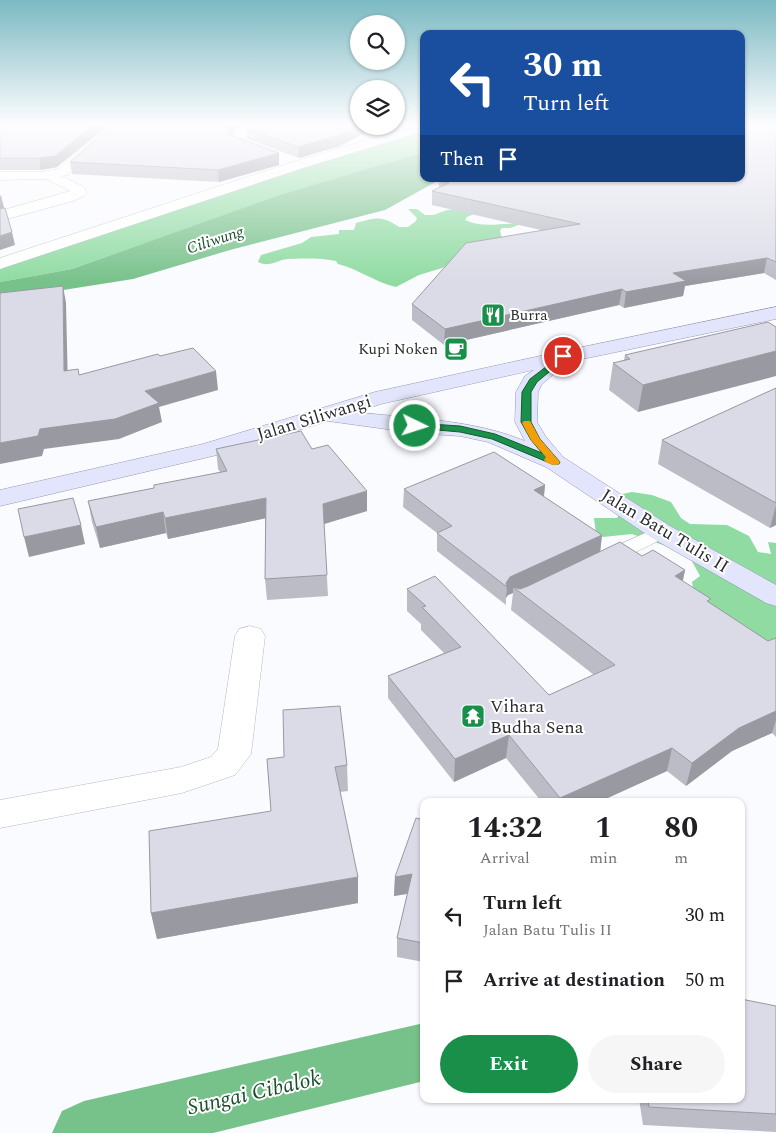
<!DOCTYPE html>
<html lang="en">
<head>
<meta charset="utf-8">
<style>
  :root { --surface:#fff; --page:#f6f6f6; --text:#202124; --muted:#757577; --accent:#1a8f49 }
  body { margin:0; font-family:Spectral,serif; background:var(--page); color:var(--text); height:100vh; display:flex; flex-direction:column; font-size:19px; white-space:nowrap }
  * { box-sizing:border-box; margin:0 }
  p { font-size:16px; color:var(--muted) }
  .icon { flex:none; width:28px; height:28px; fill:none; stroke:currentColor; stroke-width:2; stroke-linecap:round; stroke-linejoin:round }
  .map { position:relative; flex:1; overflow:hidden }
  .sheet { position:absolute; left:420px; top:798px; width:325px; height:305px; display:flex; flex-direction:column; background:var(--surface); border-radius:10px; box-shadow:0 1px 4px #0004 }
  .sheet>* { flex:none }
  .guide { position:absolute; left:420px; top:30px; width:325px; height:152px; border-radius:10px; box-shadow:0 1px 4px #0004; background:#1a4fa0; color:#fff; overflow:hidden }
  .buttons { position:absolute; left:350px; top:15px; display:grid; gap:10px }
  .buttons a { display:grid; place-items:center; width:55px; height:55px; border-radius:50%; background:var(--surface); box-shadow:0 1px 4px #0004; font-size:25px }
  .pin { position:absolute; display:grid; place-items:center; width:42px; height:42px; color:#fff; margin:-21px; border:2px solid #fff; border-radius:50%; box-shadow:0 1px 5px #0007 }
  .me { position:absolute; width:55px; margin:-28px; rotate:94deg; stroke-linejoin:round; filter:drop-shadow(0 0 4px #0008) }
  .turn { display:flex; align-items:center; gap:18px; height:105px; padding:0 20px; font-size:22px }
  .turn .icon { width:65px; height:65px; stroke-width:2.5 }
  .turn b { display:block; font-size:35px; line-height:42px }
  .then { display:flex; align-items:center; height:48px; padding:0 20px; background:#0003; gap:10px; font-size:19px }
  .eta { display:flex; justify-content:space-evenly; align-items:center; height:85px; text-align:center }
  .eta b { font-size:30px; font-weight:700; line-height:35px }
  .primary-button { display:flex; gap:10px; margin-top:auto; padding:10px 20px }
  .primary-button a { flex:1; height:58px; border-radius:30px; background:var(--accent); color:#fff; font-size:20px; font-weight:700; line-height:58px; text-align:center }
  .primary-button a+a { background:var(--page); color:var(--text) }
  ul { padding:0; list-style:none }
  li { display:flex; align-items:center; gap:15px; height:65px; padding:0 20px }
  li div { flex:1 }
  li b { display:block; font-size:19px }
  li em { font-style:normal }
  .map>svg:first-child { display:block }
  .forest { fill:#8fdba2 }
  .water { fill:#77c18a }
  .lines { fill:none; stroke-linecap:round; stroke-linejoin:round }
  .canal { fill:#77c18a; fill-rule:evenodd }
  .lane-casing { stroke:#b7b9c3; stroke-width:1 }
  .street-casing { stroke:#b7b9c3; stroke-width:1 }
  .primary-casing { stroke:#9699b2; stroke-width:1 }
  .lane { fill:#fff; fill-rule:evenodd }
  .street { fill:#fff; fill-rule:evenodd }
  .primary { fill:#e2e5fb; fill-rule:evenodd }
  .wall { fill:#bbbcc6 }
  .shaded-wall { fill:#9999a1 }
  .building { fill:#dadbe6; stroke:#9999a1 }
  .route { fill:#1a8f49; stroke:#115d2f }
  .slow { fill:#f59e0b }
  .labels { text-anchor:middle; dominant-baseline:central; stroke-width:4; stroke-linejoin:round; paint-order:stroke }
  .far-poi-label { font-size:15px; fill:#2b2c30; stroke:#fff; text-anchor:start }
  .far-water-label { font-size:16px; font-style:italic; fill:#194f2b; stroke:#fff }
  .street-label { font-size:18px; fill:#2b2c30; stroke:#fff }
  .poi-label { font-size:18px; fill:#2b2c30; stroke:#fff; text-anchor:start }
  .near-water-label { font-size:22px; font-style:italic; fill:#194f2b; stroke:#fff }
</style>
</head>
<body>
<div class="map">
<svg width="776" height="1133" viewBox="0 0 776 1133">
  <rect width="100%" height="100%" fill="#fafbff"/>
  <!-- forest -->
  <g class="forest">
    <path d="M424,127V152L279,196L72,269L0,282V264Z"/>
    <path d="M474,207L479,212L467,217L465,220C483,229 503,222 521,224L510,228H502L500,231L502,238L442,268L419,275L396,287C374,282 359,269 338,264L336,261C325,258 300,258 288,259C276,260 270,268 258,262L261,255L302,243L311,237L339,234V230H354L356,223C376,218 381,215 399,227H408L416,221L417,218L408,209H417L425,215H433L447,210Z"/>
    <path d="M632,492L652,495L671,502L681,518L690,524L727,525L749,536L758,552L771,554L768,542L776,543V648L695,600L692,582L700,576L688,554L632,534L603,537L596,534L594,518H617L619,515L612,496Z"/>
  </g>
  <!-- water -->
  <path class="water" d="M424,152V179H441L385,210L230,250L133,279L0,300V282L72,269L280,195Z"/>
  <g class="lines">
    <!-- canal -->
    <path class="canal" d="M424,1023V1081L213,1133H52L62,1111L84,1101Z"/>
    <!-- lane casing -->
    <g class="lane-casing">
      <path id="lane" d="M661,526L668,528L671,532L668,536L610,565L603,566L596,565L592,560L596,555Z"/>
    </g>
    <!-- street casing -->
    <g class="street-casing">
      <g id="street">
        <path d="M111,125H124L68,175L62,176L84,187L87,193L84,196L73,201L0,221V211L70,191L46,179L0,180V172H41L58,169Z"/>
        <path d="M240,125H252L244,140L274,152L276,155L274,158H264L233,145L230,139Z"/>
        <path d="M418,125H424V131L303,168L0,269V258L293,162Z"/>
        <path d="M250,626L261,629L265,636L251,754L235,775L182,793L0,828V800L181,767L211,757L218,749L235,636L239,629Z"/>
      </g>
    </g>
    <!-- primary casing -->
    <g class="primary-casing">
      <path id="primary" d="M776,307V319L568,362L542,384L538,392L537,422L546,437L563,457L670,526L776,585V606L766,603L652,538L546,467L488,442L460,436L415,433L328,421L217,455L0,506V490L203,444L375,392L563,351ZM534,370L525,376L516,392L515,422L525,441C472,419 413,419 356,412L381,404Z"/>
    </g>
    <!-- lane -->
    <use href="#lane" class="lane"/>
    <!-- street -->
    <use href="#street" class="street"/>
    <!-- primary -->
    <use href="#primary" class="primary"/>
  </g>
  <!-- wall -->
  <g class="wall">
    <path d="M0,125L57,167L41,170H0Z"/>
    <path d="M239,125L231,135L279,153V165L219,182L72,174L70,162Z"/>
    <path d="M776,125V280L764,273L685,286L683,296L624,308L619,305L444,345L412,320V304L541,230L432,205V191L439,188V181Z"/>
    <path d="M246,128L340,146L299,158L247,139Z"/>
    <path d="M776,327L638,412L609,390L613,363L624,360L625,355Z"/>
    <path d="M776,388V525L770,528L658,464L662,440Z"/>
    <path d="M216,449H312L367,511L324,524L328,596L267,600L265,579V518L168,539L166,533L100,548L92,522L88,501L154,488L220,472L218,469Z"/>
    <path d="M545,485L544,497L602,535L600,552L642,556L685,570L683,581L710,603L768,641L776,638V737L772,733L732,751L686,786L667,771L601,801H541L506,758L454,782L388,698V676L444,653L421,630V624L407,611V589L549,695L594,675L511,610L513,593L508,595L506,598V605L437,551V533L403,507L404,489Z"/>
    <path d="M267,759L347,765L348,791L340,792L358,903L157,939L151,913L271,811Z"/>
    <path d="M424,820V962L397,957V938L407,894L394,896L395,877Z"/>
    <path d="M776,1006V1132L643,1125L639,1099H741Z"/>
  </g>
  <!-- shaded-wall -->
  <g class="shaded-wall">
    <path d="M94,125H109L57,167L41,170L39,158Z"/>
    <path d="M229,125H239L228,138L227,127Z"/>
    <path d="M359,125V126H378L340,146L299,158L298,147Z"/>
    <path d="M279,153V165L219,182L218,170Z"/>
    <path d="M1,195L4,208L0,209V196Z"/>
    <path d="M12,232L15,245L0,250V236Z"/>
    <path d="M767,258L764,273L685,286L683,296L624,308L626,292L673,273Z"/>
    <path d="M63,286L66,303L68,390L64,371Z"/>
    <path d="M622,289L619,305L444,345L445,329Z"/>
    <path d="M776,351V376L638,412L643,385Z"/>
    <path d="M216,371L218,390L159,407L162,422L119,439L44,449L42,456L0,464V443L145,391Z"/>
    <path d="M545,485L543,503L534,490Z"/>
    <path d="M367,491V511L324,524L323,504Z"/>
    <path d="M266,498L267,518L168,539L165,518Z"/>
    <path d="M776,505V525L770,528Z"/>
    <path d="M163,512L166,533L100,548L96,527Z"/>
    <path d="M81,525L85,544L29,557L24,537Z"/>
    <path d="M602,535L600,553L518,591L513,587V593L508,595L506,598L507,587L506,583L510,577Z"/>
    <path d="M685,570L680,592L675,576Z"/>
    <path d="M776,711V720L772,733L732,751L686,786L692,763L739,728Z"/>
    <path d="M509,735L506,758L454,782L455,759Z"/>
    <path d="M672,748L667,771L601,801H560V798Z"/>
    <path d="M412,874V893L394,896L395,877Z"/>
    <path d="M358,877V903L157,939L151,913Z"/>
  </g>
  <!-- building -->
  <g class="building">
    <path d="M0,125H94L55,156L39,158H0Z"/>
    <path d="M113,125H229L227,127L230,135L279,153L218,170L70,162Z"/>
    <path d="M248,125H359L339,135L298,147L246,128Z"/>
    <path d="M741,125H776V262L767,258L673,273L686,281L626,292L622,289L445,329L412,304L466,243L580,224L432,191L449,183L439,181L443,179H741Z"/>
    <path d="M5,208L12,232L0,236V209Z"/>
    <path d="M63,286L64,371L78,369L79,375L158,354L160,356L193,348L216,371L145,391L159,403L115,419L40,429L38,436L0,443V293Z"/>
    <path d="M768,322L776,327V351L643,385L613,363L630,359L625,355Z"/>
    <path d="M776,388V503L662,440Z"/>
    <path d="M301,431L312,449L328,445L367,491L323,504L327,575L265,579L266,498L165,518L163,512L96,527L88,501L154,488V485L227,471L216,449Z"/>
    <path d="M494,452L545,485L534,490L602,535L510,577L506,583L507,587L437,533L452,526L404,489Z"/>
    <path d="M73,498L81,525L24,537L18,509Z"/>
    <path d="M620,542L642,556L653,550L685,570L675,576L711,599L707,601L768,641L776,638V711L739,728L692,763L672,748L560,798L509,735L455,759L388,676L461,647L422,607L426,606L407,589L435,576L549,695L615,665L513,587L520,589L528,586Z"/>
    <path d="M340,706L347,765L335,767L358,877L151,913L149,831L271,811L267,759L284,757L283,710Z"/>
    <path d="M416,818L424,820V943L397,938L412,874L395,877Z"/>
    <path d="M741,999L776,1006V1114L649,1107L648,1099H741Z"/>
  </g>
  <!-- sky -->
  <linearGradient id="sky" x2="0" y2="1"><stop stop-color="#7bb9c2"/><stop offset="0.44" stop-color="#fdfdff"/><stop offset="1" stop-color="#fdfdff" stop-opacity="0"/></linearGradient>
  <rect width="776" height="283" fill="url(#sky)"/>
  <!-- route -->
  <path class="route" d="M563,354L567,356L566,358L537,382L531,392V422L540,439L560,462L559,464H552L492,439L460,432L415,428L410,426L415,423L460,426L495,434L542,453L531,440L521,422L522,392L530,379Z"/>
  <!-- slow -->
  <path class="slow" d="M524,421H530L540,439L560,462L559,464C554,466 547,464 544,460L546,457L531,440L522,423Z"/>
  <!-- icons -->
  <defs>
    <g id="restaurant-square" transform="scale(1.25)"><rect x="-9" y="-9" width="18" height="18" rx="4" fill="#1a8f49" stroke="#fff"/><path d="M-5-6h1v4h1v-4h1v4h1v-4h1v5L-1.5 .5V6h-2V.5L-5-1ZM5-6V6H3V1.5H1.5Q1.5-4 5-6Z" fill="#fff"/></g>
    <g id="cafe-square" transform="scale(1.25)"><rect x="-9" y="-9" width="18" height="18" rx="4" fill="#1a8f49" stroke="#fff"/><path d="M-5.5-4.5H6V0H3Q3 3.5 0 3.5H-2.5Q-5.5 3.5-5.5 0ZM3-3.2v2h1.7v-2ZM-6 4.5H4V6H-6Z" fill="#fff"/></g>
    <g id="temple-square" transform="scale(1.25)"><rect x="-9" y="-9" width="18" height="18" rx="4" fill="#1a8f49" stroke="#fff"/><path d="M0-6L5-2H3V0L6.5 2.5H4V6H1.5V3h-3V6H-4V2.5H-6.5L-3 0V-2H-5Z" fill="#fff"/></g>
  </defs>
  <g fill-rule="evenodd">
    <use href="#restaurant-square" x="493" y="315"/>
    <use href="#cafe-square" x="456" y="349"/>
    <use href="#temple-square" x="473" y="716"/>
  </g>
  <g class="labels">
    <!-- far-poi labels -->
    <g class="far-poi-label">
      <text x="510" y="315">Burra</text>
      <text x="438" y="349" text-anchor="end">Kupi Noken</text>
    </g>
    <!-- far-water labels -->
    <g class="far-water-label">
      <text transform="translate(215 240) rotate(-18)">Ciliwung</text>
    </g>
    <!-- street labels -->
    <g class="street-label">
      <text transform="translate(314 418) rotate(-17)">Jalan Siliwangi</text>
      <text transform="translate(665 531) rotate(31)">Jalan Batu Tulis II</text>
    </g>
    <!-- poi labels -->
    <g class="poi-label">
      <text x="490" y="706">Vihara<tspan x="490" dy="21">Budha Sena</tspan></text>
    </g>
    <!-- near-water labels -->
    <g class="near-water-label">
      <text transform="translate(254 1093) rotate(-13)">Sungai Cibalok</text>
    </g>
  </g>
</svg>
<div class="buttons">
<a><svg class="icon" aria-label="search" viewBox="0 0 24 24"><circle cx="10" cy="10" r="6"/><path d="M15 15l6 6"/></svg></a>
<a><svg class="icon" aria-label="layers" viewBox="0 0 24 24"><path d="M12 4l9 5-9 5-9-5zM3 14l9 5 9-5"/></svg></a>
</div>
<div class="pin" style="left:563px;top:356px;background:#d93025"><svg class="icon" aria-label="arrive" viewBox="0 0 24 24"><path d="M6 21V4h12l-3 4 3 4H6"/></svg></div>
<svg class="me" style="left:415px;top:426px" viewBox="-20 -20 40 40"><circle r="17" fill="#1a8f49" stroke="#fff" stroke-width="3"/><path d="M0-11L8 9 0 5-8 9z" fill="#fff"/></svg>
<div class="guide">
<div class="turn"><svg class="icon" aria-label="left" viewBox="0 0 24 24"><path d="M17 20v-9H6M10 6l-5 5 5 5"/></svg><div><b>30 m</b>Turn left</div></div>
<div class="then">Then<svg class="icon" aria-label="arrive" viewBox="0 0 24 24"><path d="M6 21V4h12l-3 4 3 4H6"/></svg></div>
</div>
<section class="sheet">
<div class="eta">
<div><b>14:32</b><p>Arrival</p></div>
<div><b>1</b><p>min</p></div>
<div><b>80</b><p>m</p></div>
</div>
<ul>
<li><svg class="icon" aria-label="left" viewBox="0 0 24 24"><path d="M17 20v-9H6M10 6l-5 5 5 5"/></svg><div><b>Turn left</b><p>Jalan Batu Tulis II</p></div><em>30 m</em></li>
<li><svg class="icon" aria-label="arrive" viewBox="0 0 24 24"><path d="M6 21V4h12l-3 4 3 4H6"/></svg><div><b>Arrive at destination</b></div><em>50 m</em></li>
</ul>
<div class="primary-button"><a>Exit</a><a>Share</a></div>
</section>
</div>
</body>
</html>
